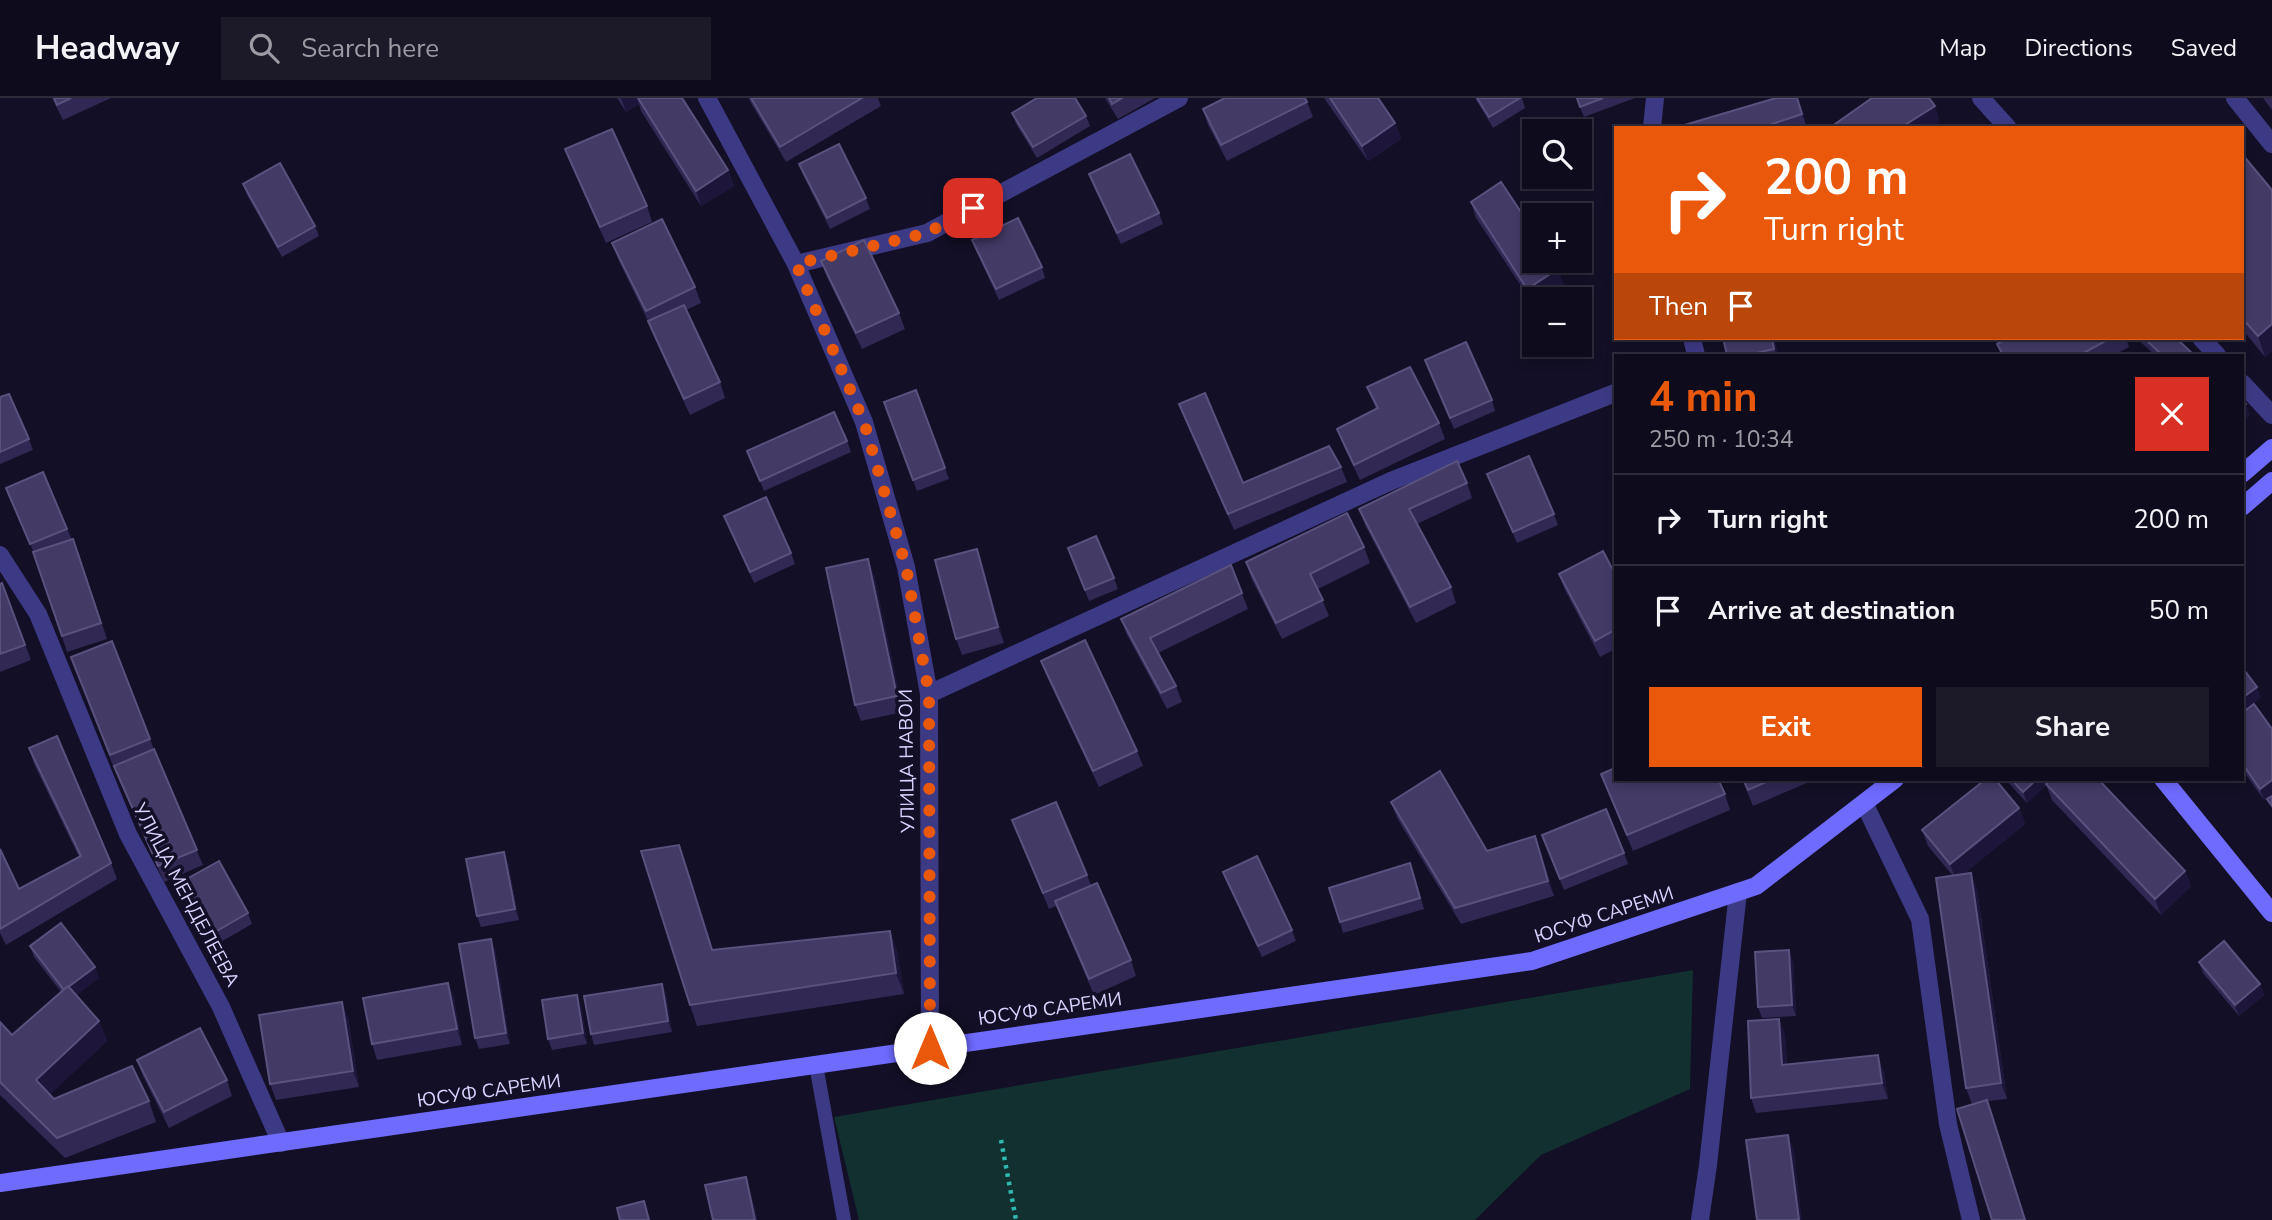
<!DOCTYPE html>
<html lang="en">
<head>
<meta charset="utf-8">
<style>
  :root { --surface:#0e0b1c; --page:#1c1929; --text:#f1f3f6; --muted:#9b9ba3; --line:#2e2b3b; --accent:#ea580c }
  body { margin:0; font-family:"Nunito Sans",sans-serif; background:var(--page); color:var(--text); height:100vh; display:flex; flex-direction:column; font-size:26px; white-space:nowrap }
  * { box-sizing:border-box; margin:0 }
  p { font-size:23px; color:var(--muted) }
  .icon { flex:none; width:38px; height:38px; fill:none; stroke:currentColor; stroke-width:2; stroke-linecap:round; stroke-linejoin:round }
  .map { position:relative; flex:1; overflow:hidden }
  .side { position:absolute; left:1614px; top:256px; width:630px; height:427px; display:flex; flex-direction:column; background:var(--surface); border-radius:0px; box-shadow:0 4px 10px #0003,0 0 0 2px var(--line) }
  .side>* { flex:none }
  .hud { position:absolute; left:1614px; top:28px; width:630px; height:214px; border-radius:0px; box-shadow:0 4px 10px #0003,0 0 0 2px var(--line); background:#ea580c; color:#fff; overflow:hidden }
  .tools { position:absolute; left:1522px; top:21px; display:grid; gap:14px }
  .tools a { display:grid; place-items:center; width:70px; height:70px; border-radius:0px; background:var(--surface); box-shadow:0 4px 10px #0003,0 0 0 2px var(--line); font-size:35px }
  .pin { position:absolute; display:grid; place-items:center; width:60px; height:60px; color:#fff; margin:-30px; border-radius:14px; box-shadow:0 4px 10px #0006 }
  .me { position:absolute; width:77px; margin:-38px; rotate:0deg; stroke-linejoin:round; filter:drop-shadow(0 0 5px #0008) }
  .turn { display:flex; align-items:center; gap:24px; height:147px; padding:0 35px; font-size:32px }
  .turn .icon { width:91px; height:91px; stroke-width:2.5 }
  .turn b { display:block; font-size:49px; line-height:60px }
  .then { display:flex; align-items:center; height:66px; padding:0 35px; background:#0003; gap:14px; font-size:26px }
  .round { display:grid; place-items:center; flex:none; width:74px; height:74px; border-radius:0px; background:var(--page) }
  .summary { display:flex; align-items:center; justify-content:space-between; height:119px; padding:0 35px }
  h1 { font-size:42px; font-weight:700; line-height:52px; color:var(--accent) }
  .button { display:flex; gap:14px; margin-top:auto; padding:14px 35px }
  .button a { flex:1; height:80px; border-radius:0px; background:var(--accent); color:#fff; font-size:28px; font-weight:700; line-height:80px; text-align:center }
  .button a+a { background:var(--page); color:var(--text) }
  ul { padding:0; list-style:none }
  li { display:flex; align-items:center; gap:21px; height:91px; padding:0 35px; border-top:2px solid var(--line) }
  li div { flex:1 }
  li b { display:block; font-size:26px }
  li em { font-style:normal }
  header { display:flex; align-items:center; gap:42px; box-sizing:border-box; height:98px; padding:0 35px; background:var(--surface); border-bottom:2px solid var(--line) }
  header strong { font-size:33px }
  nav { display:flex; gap:38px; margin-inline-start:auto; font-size:24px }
  .search { width:490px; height:63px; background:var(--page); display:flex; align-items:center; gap:18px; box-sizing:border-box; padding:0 24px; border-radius:0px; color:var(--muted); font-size:26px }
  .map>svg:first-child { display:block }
  .green { fill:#12302f }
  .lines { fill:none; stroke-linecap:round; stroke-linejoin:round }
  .path { stroke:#2fb8b0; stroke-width:4.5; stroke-dasharray:3.5 5; stroke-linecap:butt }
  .lane { stroke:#3d3a85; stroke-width:14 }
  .street { stroke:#3d3a85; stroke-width:18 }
  .secondary { stroke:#6f6bff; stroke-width:18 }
  .wall { fill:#312854 }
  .shaded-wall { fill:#1d163a }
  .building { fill:#433a66; stroke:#5a527e; stroke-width:2 }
  .route { stroke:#ea580c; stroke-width:12; stroke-dasharray:0 21.6 }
  .labels { text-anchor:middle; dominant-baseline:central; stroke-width:7; stroke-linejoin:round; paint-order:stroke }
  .street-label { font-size:19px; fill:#d9d4ff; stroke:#130f26 }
</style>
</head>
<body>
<header>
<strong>Headway</strong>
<div class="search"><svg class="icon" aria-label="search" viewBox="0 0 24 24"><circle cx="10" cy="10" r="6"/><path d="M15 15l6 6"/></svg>Search here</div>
<nav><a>Map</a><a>Directions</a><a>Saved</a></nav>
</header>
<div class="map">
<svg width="2272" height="1122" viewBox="0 0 2272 1122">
  <rect width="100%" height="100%" fill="#130f26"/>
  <!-- green -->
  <path class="green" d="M1693,872L1690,991L1541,1057L1475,1122H859L834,1019Z"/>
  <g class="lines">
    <!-- path -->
    <path class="path" d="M1001,1042L1016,1122"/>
    <!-- lane -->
    <path class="lane" d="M816,967L844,1122"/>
    <!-- street -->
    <g class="street">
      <path d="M707,0L796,166L864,324L906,469L929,596L930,950"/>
      <path d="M1981,0L2008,30"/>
      <path d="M2235,0L2272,46"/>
      <path d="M1652,30L1655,0"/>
      <path d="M796,166L927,135L1179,0"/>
      <path d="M1692,240L1696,257"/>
      <path d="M2201,240L2217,257"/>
      <path d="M2242,285L2272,317"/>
      <path d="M0,457L38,516L128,736L221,909L281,1045"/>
      <path d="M929,596L1391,383L1615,295"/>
      <path d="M1864,705L1920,821L1948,1026L1971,1122"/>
      <path d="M1700,1122L1708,1067L1738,794"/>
    </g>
    <!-- secondary -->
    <g class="secondary">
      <path d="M2242,376L2272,350"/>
      <path d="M2242,409L2272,383"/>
      <path d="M2163,681L2272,815"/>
      <path d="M0,1085L1532,863L1756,788L1895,681"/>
    </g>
  </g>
  <!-- wall -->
  <g class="wall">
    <path d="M52,0H111L63,22Z"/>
    <path d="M617,0H682L728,72L734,88L701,108L641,13L639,6L626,14Z"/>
    <path d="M748,0H878L881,8L786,64Z"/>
    <path d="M1105,0H1155L1118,21Z"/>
    <path d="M1324,0H1378L1395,25L1401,41L1368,63Z"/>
    <path d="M1475,0H1522L1525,10L1493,30Z"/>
    <path d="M1576,0H1635L1584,19Z"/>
    <path d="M1798,0L1807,30H1681Z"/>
    <path d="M2263,0H2272V12Z"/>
    <path d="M1307,4L1313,19L1227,63L1208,27L1203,11Z"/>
    <path d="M1012,15L1086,18L1090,28L1037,60L1016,26Z"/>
    <path d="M565,51L647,108L652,124L606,145L571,67Z"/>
    <path d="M2242,56L2272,92V253L2265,259L2242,231Z"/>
    <path d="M799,66L866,100L870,111L830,131L803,77Z"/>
    <path d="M1089,76L1159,115L1163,126L1121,146L1093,87Z"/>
    <path d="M243,86L315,128L319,138L282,159L247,97Z"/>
    <path d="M1471,104L1564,187L1541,201H1535V205L1533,206L1476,120Z"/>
    <path d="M972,142L1042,169L1045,180L999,202L976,153Z"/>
    <path d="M612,145L695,189L701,205L686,212L720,284L725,300L690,317L654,239L648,223L618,161Z"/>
    <path d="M821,163L899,215L905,231L862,251L827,179Z"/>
    <path d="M1723,240H1774L1778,257H1727Z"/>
    <path d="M1994,240H2126L2129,249L2114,257H2001L1997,246L1998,245Z"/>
    <path d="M2136,240H2176L2194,257H2155Z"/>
    <path d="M1425,262L1492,302L1495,313L1454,331Z"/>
    <path d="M1367,289L1439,325L1445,341L1360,382L1343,347L1337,331L1376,311Z"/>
    <path d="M916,292L949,381L917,393L884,304Z"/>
    <path d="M0,299L29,341L33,352L0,366Z"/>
    <path d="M1179,306L1243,385L1341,369L1347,384L1234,432L1185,322Z"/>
    <path d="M847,343L851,354L764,393L747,353Z"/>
    <path d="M1487,376L1554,416L1558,427L1517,445Z"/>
    <path d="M1467,385L1472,400L1417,426L1451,489L1456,505L1416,525L1365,427L1359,411Z"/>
    <path d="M6,390L67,431L79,456L107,541L67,554L35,457Z"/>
    <path d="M724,418L791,455L795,466L754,485Z"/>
    <path d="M1364,449L1370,465L1318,491L1329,518L1282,541L1251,480L1246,464Z"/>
    <path d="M1068,450L1114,480L1118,491L1089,503Z"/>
    <path d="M982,466L1004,545L962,557L956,541Z"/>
    <path d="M1231,467L1248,511L1158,555L1176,588L1182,604L1167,611L1127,537L1121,521Z"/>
    <path d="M1559,476H1615V551L1600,559L1565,492Z"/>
    <path d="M874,477L903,614L861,623L855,607Z"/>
    <path d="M2,485L31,562L0,574V486Z"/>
    <path d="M71,559L150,641L156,657L203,767L164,784L115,673Z"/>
    <path d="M1041,563L1137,653L1143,668L1099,689L1047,579Z"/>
    <path d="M2242,615L2272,631V696L2264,702L2242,671Z"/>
    <path d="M29,650L111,765L117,781L6,847L0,835V751L19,791L79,759L34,666Z"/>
    <path d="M1601,676L1725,696L1730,712L1633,753Z"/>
    <path d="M1742,681H1816L1753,708Z"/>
    <path d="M2005,681H2098L2185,773L2191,788L2161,817L2052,702L2046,687L2027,705Z"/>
    <path d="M1391,704L1487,753L1541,754L1554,798L1461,826L1397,720Z"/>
    <path d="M2019,710L2025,726L1962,777L1977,791L2007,1001L1988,1003L2026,1122H1992L1977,1005L1972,1006L1966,990L1953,778L1928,748L1922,732Z"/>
    <path d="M1012,722L1087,777L1091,787L1131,862L1136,878L1094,897L1056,808L1049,811Z"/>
    <path d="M1546,748L1624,755L1628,766L1564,792Z"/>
    <path d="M508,765L519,822L481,829L477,818Z"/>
    <path d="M687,768L713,852L890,833L897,853L904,896L697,928L690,907Z"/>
    <path d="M1223,774L1292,832L1296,843L1262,859L1227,785Z"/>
    <path d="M1414,776L1424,811L1343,835L1340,824Z"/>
    <path d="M178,786L248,815L252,826L212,849L182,797Z"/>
    <path d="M30,848L99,880L76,897L99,923L107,943L50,996L54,1001L149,1003L156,1024L65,1060L0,997V924L12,937L61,894L34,859Z"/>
    <path d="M495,852L510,946L479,951L475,940Z"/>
    <path d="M1793,863L1796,918L1762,920L1758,909Z"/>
    <path d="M2199,864L2260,886L2264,897L2239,918L2203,875Z"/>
    <path d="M448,885L454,901L462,947L377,962L372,946Z"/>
    <path d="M662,886L666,897L672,934L594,947L591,936Z"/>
    <path d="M581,907L587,946L552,952L548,941Z"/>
    <path d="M348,920L359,989L276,1002L270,986Z"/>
    <path d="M1779,921L1785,937L1787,966L1884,973L1888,1001L1756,1015L1751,1000Z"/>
    <path d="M137,962L227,982L232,998L169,1030L143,978Z"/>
  </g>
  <!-- shaded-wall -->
  <g class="shaded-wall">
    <path d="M621,0H637L639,6L626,14Z"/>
    <path d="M1798,0L1802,10L1807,30L1802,16Z"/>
    <path d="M1935,8L1940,24L1931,30H1900Z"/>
    <path d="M1395,25L1401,41L1368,63L1362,48Z"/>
    <path d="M728,72L734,88L701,108L696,93Z"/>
    <path d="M1558,171L1564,187L1541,201H1535V205L1533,206L1527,191Z"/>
    <path d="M2272,226V253L2265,259L2258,238Z"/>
    <path d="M1772,240H1774L1778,257H1777L1774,251Z"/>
    <path d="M2246,306L2250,317L2242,325V310Z"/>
    <path d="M977,451L982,466L1004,545L998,529Z"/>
    <path d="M868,461L874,477L903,614L897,598Z"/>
    <path d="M2257,589L2261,600L2242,614V600Z"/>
    <path d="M2037,681H2054L2027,705L2023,694Z"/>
    <path d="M2272,682V696L2264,702L2260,691Z"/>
    <path d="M2019,710L2025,726L1956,782L1950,766Z"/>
    <path d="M1535,738L1541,754L1554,798L1548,783Z"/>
    <path d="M679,747L687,768L720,873L712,852Z"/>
    <path d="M504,754L508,765L519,822L515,811Z"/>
    <path d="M2185,773L2191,788L2161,817L2155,801Z"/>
    <path d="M1971,775L1977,791L2007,1001L2001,985Z"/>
    <path d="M890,833L897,853L904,896L896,875Z"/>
    <path d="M491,841L495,852L510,946L506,935Z"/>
    <path d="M1789,852L1793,863L1796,918L1792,907Z"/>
    <path d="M95,869L99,880L68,904L64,893Z"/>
    <path d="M448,885L454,901L462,947L457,931Z"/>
    <path d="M662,886L666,897L672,934L668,923Z"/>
    <path d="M2260,886L2264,897L2239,918L2235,907Z"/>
    <path d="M577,897L581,907L587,946L583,935Z"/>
    <path d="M342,904L348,920L359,989L353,973Z"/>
    <path d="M1779,921L1785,937L1788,983L1782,967Z"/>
    <path d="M99,923L107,943L43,1003L36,982Z"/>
    <path d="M1878,957L1884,973L1888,1001L1882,985Z"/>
    <path d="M1987,1002L1993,1018L2026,1122H2025Z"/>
    <path d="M1788,1037L1794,1053L1802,1122H1799Z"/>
    <path d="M746,1079L751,1095L758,1122H755Z"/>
  </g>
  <!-- building -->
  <g class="building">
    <path d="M54,0H71L57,7Z"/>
    <path d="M638,0H682L728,72L696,93Z"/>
    <path d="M751,0H862L780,49Z"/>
    <path d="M1037,0H1075L1086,18L1033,49L1012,15Z"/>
    <path d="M1109,0H1122L1112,6Z"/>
    <path d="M1225,0H1305L1307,4L1221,47L1203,11Z"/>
    <path d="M1330,0H1378L1395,25L1362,48Z"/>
    <path d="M1477,0H1520L1489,19Z"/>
    <path d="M1577,0H1603L1580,9Z"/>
    <path d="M1776,0H1797L1802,16L1760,30H1681V28Z"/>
    <path d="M1872,0H1929L1935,8L1900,30H1837L1835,26Z"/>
    <path d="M612,31L647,108L600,129L565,51Z"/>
    <path d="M839,46L866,100L827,120L799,66Z"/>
    <path d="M1130,56L1159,115L1117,135L1089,76Z"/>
    <path d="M2242,56L2272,92V226L2258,238L2242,220Z"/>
    <path d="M280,65L315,128L278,149L243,86Z"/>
    <path d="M1501,84L1535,135V163H1553L1558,171L1527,191L1471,104Z"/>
    <path d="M1018,120L1042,169L996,191L972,142Z"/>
    <path d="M662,121L695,189L646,213L612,145Z"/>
    <path d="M864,142L899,215L856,235L821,163Z"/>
    <path d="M684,207L720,284L684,301L648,223Z"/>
    <path d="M1723,240H1772L1774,251L1747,257H1727Z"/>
    <path d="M2008,240H2111L2080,257H2003L1997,246Z"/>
    <path d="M2144,240H2176L2194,257H2162Z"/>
    <path d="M1466,244L1492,302L1450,320L1425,262Z"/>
    <path d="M1410,269L1439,325L1354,367L1337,331L1378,310L1367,289Z"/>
    <path d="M916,292L945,370L913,382L884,304Z"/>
    <path d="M1205,295L1243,385L1329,348L1341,369L1228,416L1179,306Z"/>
    <path d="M9,296L29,341L0,354V299Z"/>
    <path d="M2242,302L2246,306L2242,310Z"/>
    <path d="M834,314L847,343L760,383L747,353Z"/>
    <path d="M1529,358L1554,416L1513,434L1487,376Z"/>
    <path d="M1457,363L1467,385L1409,411L1451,489L1410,509L1359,411Z"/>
    <path d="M43,374L67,431L30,446L6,390Z"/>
    <path d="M766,399L791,455L750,474L724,418Z"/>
    <path d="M1347,415L1364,449L1310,476L1323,502L1276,525L1246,464Z"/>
    <path d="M1096,438L1114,480L1085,492L1068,450Z"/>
    <path d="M73,441L101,525L62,538L33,454Z"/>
    <path d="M977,451L998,529L956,541L935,462Z"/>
    <path d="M1603,453L1615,476V532L1595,543L1559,476Z"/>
    <path d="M868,461L897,598L855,607L826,470Z"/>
    <path d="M1231,467L1242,495L1150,540L1176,588L1161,595L1121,521Z"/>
    <path d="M2,485L25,547L0,556V486Z"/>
    <path d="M1085,542L1137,653L1093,673L1041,563Z"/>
    <path d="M112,543L150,641L110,657L71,559Z"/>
    <path d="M2242,569L2257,589L2242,600Z"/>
    <path d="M2254,606L2272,631V682L2260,691L2242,665V615Z"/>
    <path d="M57,638L111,765L0,831V751L19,791L81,758L29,650Z"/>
    <path d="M154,651L197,752L158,768L114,668Z"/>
    <path d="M1615,670V681H1718L1725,696L1627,737L1601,676Z"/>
    <path d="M1440,673L1487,753L1535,738L1548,783L1455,810L1391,704Z"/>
    <path d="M1743,681H1773L1748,692Z"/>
    <path d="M1986,681H1995L2019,710L1950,766L1922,732Z"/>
    <path d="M2011,681H2037L2023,694Z"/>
    <path d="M2052,681H2098L2185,773L2155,801L2046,686Z"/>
    <path d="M2272,698V708L2267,701Z"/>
    <path d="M1056,704L1087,777L1043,795L1012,722Z"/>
    <path d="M1606,711L1624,755L1560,781L1542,737Z"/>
    <path d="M679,747L712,852L890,833L896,875L690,907L641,753Z"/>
    <path d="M504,754L515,811L477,818L466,761Z"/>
    <path d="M1257,758L1292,832L1258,848L1223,774Z"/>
    <path d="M219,763L248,815L208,838L178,786Z"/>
    <path d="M1410,765L1420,800L1340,824L1329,790Z"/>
    <path d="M1971,775L2001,985L1966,990L1936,780Z"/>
    <path d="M1097,785L1131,862L1089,881L1055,803Z"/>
    <path d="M61,825L95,869L64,892L30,848Z"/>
    <path d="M491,841L506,935L475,940L459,846Z"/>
    <path d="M2224,843L2260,886L2235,907L2199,864Z"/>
    <path d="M1789,852L1792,907L1758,909L1755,854Z"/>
    <path d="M448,885L457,931L372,946L363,900Z"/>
    <path d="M662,886L668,923L591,936L584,898Z"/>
    <path d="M68,888L99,923L36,982L54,1001L132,968L149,1003L57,1040L0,984V924L12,937Z"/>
    <path d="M577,897L583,935L548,941L542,902Z"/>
    <path d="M342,904L353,973L270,986L259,917Z"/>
    <path d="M1779,921L1782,967L1878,957L1882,985L1751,1000L1748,923Z"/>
    <path d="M200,930L227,982L164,1014L137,962Z"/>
    <path d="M1987,1002L2025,1122H1992L1957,1011Z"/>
    <path d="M1788,1037L1799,1122H1757L1746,1042Z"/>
    <path d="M746,1079L755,1122H713L705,1087Z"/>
    <path d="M644,1103L649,1122H620L617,1110Z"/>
  </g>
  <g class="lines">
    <!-- route -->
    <path class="route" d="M930,950L929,596L906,469L864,324L796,166L927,135L973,110"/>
  </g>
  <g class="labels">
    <!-- street labels -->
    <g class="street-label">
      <text transform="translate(907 663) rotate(-91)">УЛИЦА НАВОИ</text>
      <text transform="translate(186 797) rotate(62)">УЛИЦА МЕНДЕЛЕЕВА</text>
      <text transform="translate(1604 817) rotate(-18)">ЮСУФ САРЕМИ</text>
      <text transform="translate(1050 911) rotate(-8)">ЮСУФ САРЕМИ</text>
      <text transform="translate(489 993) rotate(-8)">ЮСУФ САРЕМИ</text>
    </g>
  </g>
</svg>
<div class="tools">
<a><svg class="icon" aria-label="search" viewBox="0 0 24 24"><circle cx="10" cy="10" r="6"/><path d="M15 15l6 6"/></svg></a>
<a>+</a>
<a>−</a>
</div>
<div class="pin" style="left:973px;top:110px;background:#d93025"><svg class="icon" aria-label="arrive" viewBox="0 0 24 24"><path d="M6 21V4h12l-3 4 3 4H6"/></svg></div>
<svg class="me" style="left:930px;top:950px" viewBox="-20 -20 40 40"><circle r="19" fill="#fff"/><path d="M0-13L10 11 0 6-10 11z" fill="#ea580c"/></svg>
<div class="hud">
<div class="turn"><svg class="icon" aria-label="right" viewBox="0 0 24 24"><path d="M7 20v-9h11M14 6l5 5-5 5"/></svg><div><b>200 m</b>Turn right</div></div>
<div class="then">Then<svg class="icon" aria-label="arrive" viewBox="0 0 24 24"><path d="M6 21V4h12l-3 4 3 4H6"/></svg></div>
</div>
<section class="side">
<div class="summary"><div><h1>4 min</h1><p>250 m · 10:34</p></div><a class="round" style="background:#d93025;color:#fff"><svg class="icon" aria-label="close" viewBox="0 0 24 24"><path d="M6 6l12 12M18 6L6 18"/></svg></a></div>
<ul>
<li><svg class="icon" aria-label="right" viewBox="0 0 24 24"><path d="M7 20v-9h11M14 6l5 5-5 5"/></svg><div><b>Turn right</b></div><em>200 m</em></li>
<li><svg class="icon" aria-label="arrive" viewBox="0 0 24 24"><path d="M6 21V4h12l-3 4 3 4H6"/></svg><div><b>Arrive at destination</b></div><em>50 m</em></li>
</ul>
<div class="button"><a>Exit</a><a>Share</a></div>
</section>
</div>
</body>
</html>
